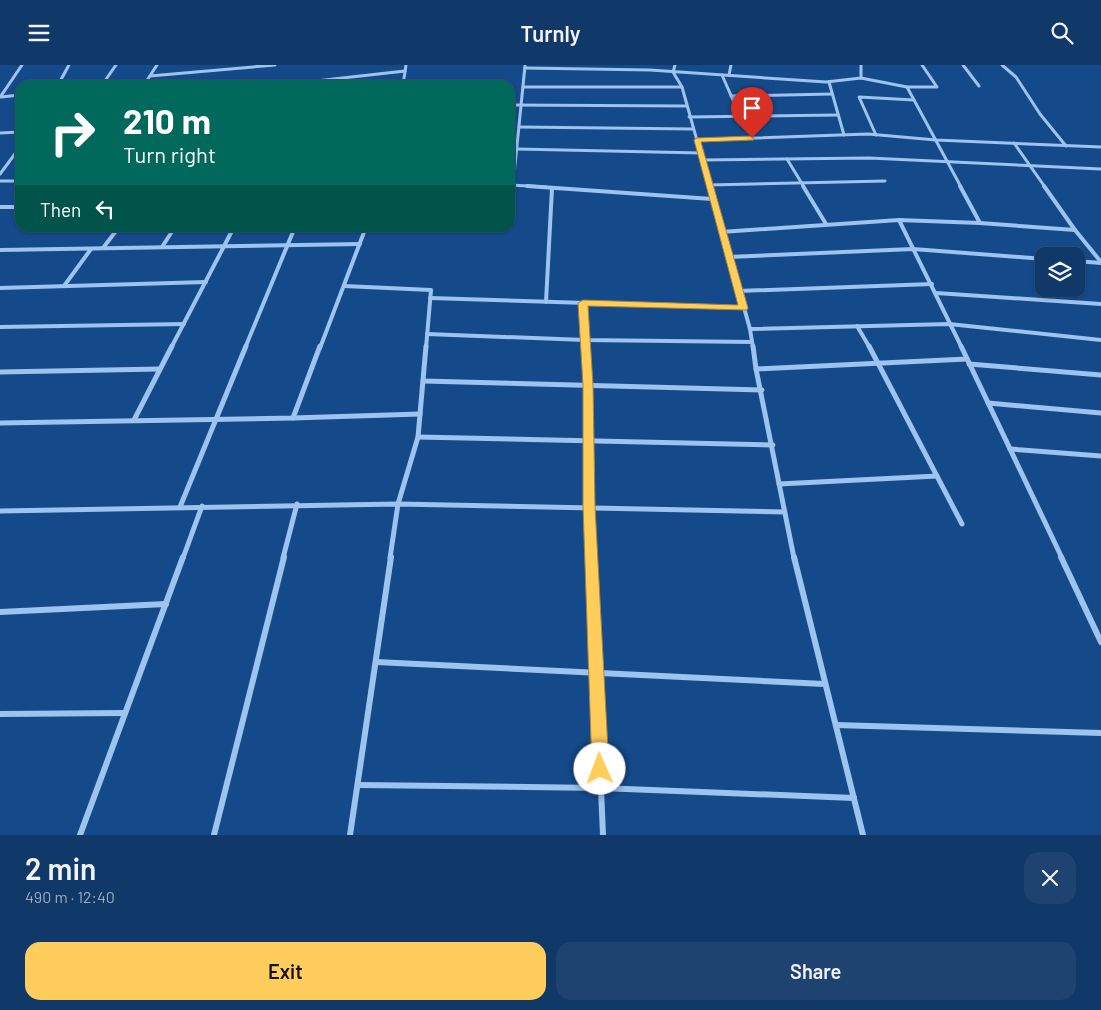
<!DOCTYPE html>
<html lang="en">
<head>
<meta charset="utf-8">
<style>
  :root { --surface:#103868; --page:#1e4371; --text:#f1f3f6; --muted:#9cacc0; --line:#30527c; --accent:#ffcd5b }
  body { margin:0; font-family:Barlow,sans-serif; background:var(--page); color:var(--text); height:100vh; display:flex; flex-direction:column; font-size:19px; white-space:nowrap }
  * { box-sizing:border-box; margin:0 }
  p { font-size:16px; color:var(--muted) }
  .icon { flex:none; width:28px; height:28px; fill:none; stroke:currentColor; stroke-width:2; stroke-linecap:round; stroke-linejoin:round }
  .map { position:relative; height:770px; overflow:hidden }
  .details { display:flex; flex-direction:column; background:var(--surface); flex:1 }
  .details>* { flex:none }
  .top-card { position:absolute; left:15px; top:15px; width:500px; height:152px; border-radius:15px; box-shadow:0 1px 4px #0004,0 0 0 1px var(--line); background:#00695c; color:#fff; overflow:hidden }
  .controls { position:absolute; left:1035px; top:182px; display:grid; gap:10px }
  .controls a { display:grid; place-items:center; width:50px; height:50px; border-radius:10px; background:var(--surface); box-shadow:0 1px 4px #0004,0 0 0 1px var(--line); font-size:25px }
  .pin { position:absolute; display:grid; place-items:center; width:42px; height:42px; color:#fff; margin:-51px -21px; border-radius:50% 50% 50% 0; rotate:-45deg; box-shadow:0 0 5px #0007 }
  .pin .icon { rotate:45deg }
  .me { position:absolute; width:55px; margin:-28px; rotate:358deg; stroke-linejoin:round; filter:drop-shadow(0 0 4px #0008) }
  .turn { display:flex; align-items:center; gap:18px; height:105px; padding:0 25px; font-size:22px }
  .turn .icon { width:65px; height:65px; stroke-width:2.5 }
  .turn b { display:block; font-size:35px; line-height:42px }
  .then { display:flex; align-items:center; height:48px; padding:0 25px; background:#0003; gap:10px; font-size:19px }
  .round { display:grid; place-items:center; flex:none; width:52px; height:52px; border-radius:15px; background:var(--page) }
  .head { display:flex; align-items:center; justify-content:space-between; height:85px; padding:0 25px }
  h1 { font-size:30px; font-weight:600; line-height:38px }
  .action { display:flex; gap:10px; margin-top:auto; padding:10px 25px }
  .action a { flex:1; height:58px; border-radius:15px; background:var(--accent); color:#111; font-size:20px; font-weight:600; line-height:58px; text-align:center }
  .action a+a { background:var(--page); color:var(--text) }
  header { display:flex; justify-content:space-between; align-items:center; height:65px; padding:0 25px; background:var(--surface); font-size:22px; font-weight:600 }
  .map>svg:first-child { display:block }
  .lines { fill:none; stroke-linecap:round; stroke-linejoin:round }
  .minor-far3 { stroke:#9dc3ef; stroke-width:3 }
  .minor-far2 { stroke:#9dc3ef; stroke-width:4 }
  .minor-far1 { stroke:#9dc3ef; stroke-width:5 }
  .minor { stroke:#9dc3ef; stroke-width:6 }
  .route { fill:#ffcd5b; stroke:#a6853b }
</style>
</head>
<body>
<header><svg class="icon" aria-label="menu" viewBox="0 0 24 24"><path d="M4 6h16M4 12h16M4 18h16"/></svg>Turnly<svg class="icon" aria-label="search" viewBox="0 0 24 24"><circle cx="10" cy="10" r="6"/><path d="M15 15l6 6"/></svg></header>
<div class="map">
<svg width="1101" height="770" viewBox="0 0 1101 770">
  <rect width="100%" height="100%" fill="#154a8a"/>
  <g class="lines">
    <!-- minor-far3 -->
    <g class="minor-far3">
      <path d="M675,0L673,7L682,22L710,122"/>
      <path d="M861,0V13"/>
      <path d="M963,0L979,21"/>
      <path d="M1002,0L1016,12L1040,49L1066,81"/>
      <path d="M525,3L650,5L826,17L861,13L907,22H937L922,0"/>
      <path d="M722,10L740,51"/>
      <path d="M729,10L731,0"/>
      <path d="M150,11L275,0"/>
      <path d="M829,17L844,70"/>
      <path d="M58,20L69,0"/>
      <path d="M102,20L116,0"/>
      <path d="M144,20L157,0"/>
      <path d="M280,20L405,6"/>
      <path d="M403,20L406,0"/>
      <path d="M523,22H682"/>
      <path d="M907,22L961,122"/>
      <path d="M1,31L22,0"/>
      <path d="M731,31L832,29"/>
      <path d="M1,32L20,30"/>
      <path d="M510,40L686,41"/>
      <path d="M689,52L838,50"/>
      <path d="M519,62L693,64"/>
      <path d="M0,68L20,67"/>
      <path d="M876,70L859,32L914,35"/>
      <path d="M697,75L868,69L936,75L1101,82"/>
      <path d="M1014,78L1045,122"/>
      <path d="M517,84L701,88"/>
      <path d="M787,94L804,122"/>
      <path d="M703,95L869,93L1101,104"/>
      <path d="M0,109L20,82"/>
      <path d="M0,116H20"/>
      <path d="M510,120L546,122"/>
      <path d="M513,120L525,1"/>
      <path d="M708,120L885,116"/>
    </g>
    <!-- minor-far2 -->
    <g class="minor-far2">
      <path d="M527,121L712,134"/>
      <path d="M710,121L750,264L949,259L1101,275"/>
      <path d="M803,121L826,159"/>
      <path d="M960,121L980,158L899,155L962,283"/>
      <path d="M0,142H20"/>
      <path d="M980,158L1075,165L1044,121"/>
      <path d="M1075,165L1101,197"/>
      <path d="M721,167L899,155"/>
      <path d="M162,182L175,162"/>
      <path d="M103,183L119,162"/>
      <path d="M0,185L360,179"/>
      <path d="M728,192L913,184L1044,194"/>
      <path d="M1076,196L1101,198"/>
      <path d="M64,221L91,184"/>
      <path d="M344,221L431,225L426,283"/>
      <path d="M0,223L206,217"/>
      <path d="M738,226L932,219"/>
      <path d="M936,228L1101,239"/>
      <path d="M430,233L743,243"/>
      <path d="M546,237L552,123"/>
      <path d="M583,238L586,283"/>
      <path d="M857,261L870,283"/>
      <path d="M0,262L184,259"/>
      <path d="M750,264L753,283"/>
      <path d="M427,269L585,275L752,277"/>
      <path d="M171,283L234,162"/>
      <path d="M245,283L295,162"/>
      <path d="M320,283L366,162"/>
    </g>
    <!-- minor-far1 -->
    <g class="minor-far1">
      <path d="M586,281L591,493"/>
      <path d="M753,281L756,304L967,294"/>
      <path d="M869,281L962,459"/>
      <path d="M961,281L1062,493"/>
      <path d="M969,299L1101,310"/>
      <path d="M756,304L794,493"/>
      <path d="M0,307L160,304"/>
      <path d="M423,316L762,325"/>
      <path d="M988,338L1101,348"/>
      <path d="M293,353L420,349"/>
      <path d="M134,355L172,281"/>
      <path d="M0,358L293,353L320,281"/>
      <path d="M418,372L773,380"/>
      <path d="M1010,384L1101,391"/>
      <path d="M779,419L937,411"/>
      <path d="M180,442L246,281"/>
      <path d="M0,446L398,439L784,447"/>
      <path d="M183,493L202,441"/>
      <path d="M283,493L297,439"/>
      <path d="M390,493L398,439L418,372L426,281"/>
    </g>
    <!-- minor -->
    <g class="minor">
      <path d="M591,492L603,770"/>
      <path d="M794,492L863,770"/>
      <path d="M1061,492L1101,577"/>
      <path d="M0,547L166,539"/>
      <path d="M376,597L824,619"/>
      <path d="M0,649L125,648"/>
      <path d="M836,660L1101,668"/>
      <path d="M359,720L601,723L854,733"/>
      <path d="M80,770L183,492"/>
      <path d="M214,770L284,492"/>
      <path d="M350,770L391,492"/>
    </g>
  </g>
  <!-- route -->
  <path class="route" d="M752,71L754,75L701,77L748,243L747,245L588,241L593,320L595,441L609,704L606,710L600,712L595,710L592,704L583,441V320L578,238L583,235L738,240L694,75L697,73Z"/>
</svg>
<div class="controls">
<a><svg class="icon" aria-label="layers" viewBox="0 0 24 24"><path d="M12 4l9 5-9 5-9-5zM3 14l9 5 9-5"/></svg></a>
</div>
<div class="pin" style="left:752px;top:73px;background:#d93025"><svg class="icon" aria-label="arrive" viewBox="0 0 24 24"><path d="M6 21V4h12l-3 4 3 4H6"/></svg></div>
<svg class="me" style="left:600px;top:704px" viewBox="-20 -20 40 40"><circle r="19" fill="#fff"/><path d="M0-13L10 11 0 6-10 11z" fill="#ffcd5b"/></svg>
<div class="top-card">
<div class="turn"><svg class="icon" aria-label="right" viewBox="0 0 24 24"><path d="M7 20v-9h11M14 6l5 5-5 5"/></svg><div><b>210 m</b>Turn right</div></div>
<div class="then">Then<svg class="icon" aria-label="left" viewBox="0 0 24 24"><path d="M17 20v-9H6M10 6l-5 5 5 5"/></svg></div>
</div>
</div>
<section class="details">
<div class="head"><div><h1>2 min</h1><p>490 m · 12:40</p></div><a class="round"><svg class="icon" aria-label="close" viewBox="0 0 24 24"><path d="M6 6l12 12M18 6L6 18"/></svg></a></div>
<div class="action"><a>Exit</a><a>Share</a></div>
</section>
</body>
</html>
